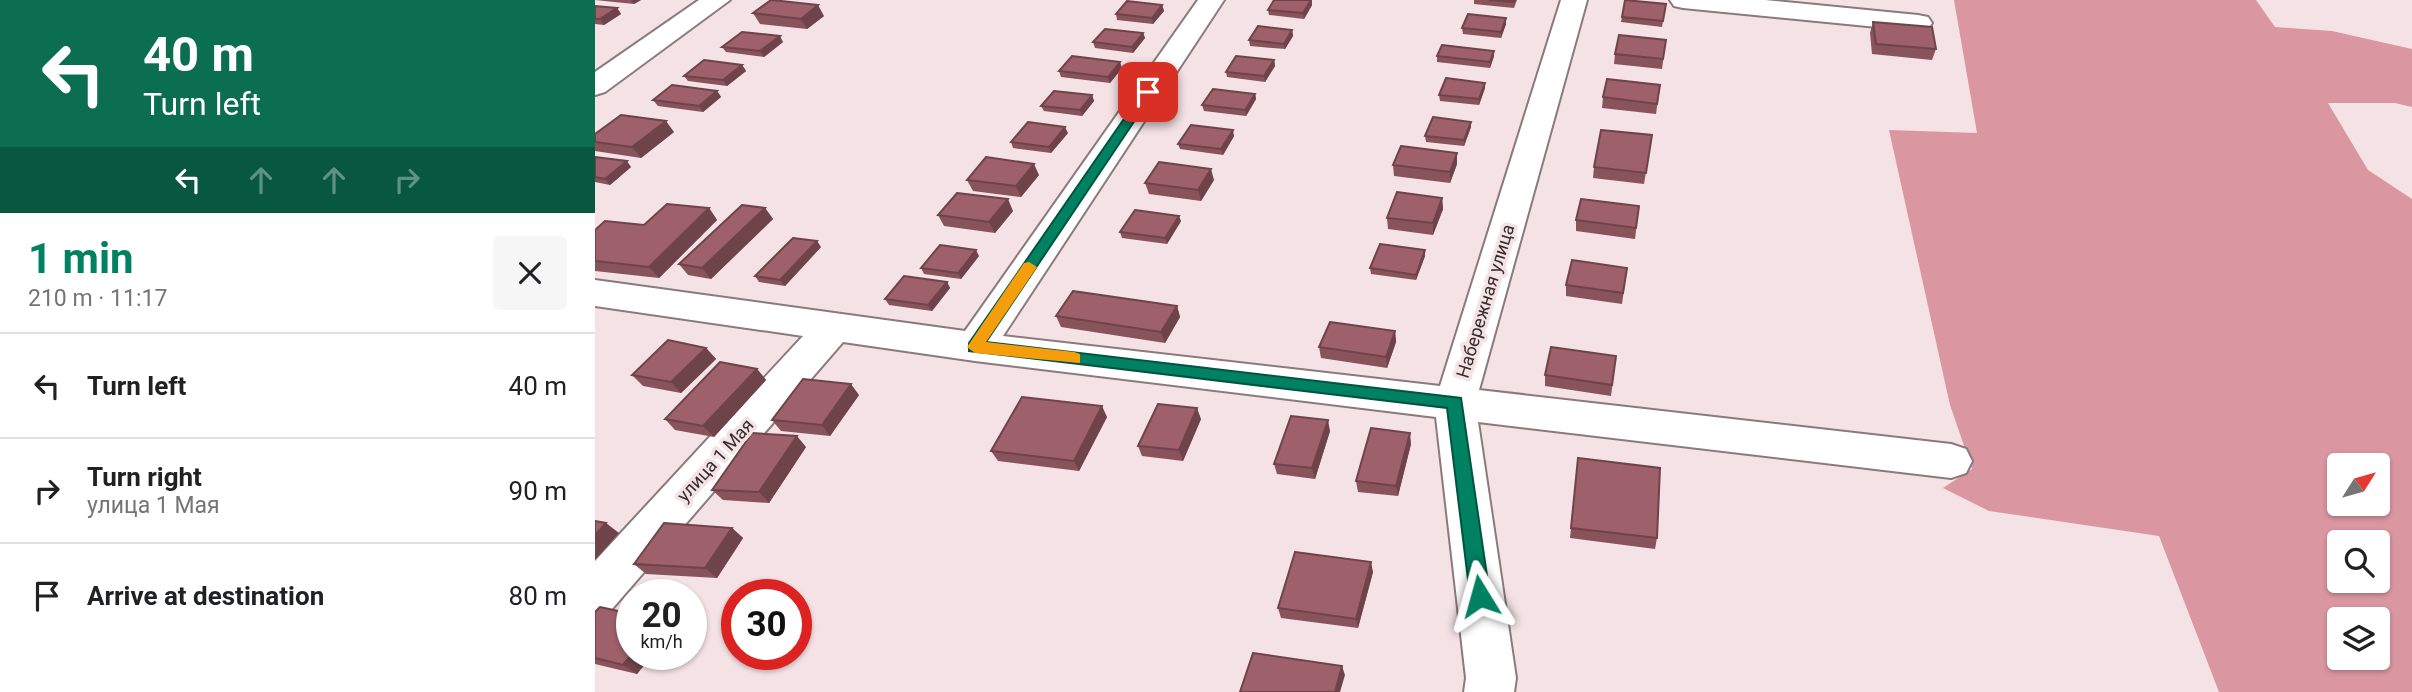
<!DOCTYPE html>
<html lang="en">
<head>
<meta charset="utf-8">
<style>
  :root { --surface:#fff; --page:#f6f6f6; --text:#202124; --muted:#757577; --line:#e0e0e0; --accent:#008162 }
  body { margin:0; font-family:Roboto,sans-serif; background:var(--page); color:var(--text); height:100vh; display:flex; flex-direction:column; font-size:26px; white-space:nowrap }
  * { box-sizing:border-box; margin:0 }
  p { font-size:23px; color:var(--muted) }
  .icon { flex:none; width:38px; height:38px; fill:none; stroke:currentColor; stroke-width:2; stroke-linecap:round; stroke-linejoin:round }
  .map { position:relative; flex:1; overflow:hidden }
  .drawer { display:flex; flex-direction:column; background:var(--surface); width:595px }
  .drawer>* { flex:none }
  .hud { background:#0b6e4f; color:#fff; overflow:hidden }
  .needle { width:46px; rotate:53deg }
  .tools { position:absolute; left:1732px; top:453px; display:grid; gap:14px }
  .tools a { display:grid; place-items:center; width:63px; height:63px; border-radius:7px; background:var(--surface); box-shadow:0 2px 5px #0004; font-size:35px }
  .speed { position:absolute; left:21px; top:579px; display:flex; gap:14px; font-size:35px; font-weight:700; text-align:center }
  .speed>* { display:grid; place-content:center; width:91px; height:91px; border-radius:50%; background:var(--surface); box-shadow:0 2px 5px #0004; line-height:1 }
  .speed small { font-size:18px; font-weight:400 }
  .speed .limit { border:10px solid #d22; background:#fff; color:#111 }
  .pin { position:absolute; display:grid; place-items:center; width:60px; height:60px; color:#fff; margin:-30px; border-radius:14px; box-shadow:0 4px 10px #0006 }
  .me { position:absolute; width:77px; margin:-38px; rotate:352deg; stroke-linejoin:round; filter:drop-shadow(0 0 5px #0008) }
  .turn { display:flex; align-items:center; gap:24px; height:147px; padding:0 28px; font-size:32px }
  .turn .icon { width:91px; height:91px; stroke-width:2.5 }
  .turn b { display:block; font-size:49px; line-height:60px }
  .lanes { display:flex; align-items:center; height:66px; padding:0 28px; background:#0003; justify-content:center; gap:35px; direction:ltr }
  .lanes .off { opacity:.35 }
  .round { display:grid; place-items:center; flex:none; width:74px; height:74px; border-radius:7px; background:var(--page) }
  .overview { display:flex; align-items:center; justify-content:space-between; height:119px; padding:0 28px }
  h1 { font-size:42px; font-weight:700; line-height:52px; color:var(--accent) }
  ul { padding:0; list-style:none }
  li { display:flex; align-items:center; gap:21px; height:105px; padding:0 28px; border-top:2px solid var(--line) }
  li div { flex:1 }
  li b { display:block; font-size:26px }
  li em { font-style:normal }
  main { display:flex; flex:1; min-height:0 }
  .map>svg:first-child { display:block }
  .forest { fill:#da97a1; fill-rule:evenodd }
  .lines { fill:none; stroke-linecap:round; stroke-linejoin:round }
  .street-casing { stroke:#8a7a7c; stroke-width:4 }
  .secondary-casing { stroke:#8a7a7c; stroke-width:4 }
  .street { fill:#fff; fill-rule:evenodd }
  .secondary { fill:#fff; fill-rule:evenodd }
  .wall { fill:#88535b }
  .shaded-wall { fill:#6f434a }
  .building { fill:#9e606a; stroke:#6f434a; stroke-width:2 }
  .route { fill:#008162; stroke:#005440; stroke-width:2 }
  .slow { fill:#f59e0b }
  .labels { text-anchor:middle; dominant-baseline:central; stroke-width:7; stroke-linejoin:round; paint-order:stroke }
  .street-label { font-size:18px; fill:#332d2d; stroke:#f4e2e5 }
</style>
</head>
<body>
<main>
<section class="drawer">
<div class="hud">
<div class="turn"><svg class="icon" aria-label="left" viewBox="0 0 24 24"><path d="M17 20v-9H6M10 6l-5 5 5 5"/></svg><div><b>40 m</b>Turn left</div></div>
<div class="lanes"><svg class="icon" aria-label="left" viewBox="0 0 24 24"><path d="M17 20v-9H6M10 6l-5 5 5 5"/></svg><svg class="icon off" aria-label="ahead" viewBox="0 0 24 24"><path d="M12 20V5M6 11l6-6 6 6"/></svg><svg class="icon off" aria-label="ahead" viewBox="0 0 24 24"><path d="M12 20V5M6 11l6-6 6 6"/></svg><svg class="icon off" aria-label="right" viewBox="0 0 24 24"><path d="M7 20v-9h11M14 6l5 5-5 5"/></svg></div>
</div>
<div class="overview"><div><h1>1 min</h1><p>210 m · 11:17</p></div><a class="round"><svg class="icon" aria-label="close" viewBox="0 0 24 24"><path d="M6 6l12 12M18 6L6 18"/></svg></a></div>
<ul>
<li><svg class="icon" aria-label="left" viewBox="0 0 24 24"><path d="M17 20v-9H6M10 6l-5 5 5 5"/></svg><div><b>Turn left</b></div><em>40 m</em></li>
<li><svg class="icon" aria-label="right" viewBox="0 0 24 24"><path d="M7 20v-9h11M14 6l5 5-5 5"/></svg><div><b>Turn right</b><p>улица 1 Мая</p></div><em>90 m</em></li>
<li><svg class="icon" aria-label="arrive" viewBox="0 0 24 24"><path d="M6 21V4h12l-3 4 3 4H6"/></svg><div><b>Arrive at destination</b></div><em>80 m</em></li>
</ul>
</section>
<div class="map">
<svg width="1817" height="692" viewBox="0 0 1817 692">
  <rect width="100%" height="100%" fill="#f4e2e5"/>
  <!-- forest -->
  <path class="forest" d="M1359,0H1661L1680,27L1737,31L1817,49V107L1800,103H1733L1773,170L1817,199V692H1624L1564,536L1394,511L1348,488L1377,469L1355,405L1294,130L1382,133ZM1745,466H1783V504H1745ZM1745,542H1783V581H1745ZM1745,620H1783V658H1745Z"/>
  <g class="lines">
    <!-- street casing -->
    <g class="street-casing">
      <g id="street">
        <path d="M603,0H629L408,336L845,386L966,0H992L884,390L1356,444L1371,449L1377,461L1371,473L1356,478L883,422L921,678L919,692H869L871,678L841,417L380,361L248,342L17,609L0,615V561L208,336L0,306V280L370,331Z"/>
        <path d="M1075,0H1170L1323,15L1333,17L1337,23L1333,29L1323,31L1088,8L1079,6Z"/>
      </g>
    </g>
    <!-- secondary casing -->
    <g class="secondary-casing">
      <path id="secondary" d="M104,0H135L10,92L0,95V72Z"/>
    </g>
    <!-- street -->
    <use href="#street" class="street"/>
    <!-- secondary -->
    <use href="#secondary" class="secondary"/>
  </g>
  <!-- wall -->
  <g class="wall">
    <path d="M0,0H46L39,4Z"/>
    <path d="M679,0H717V5L709,19L674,15L673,10Z"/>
    <path d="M879,0H922L919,8L879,4Z"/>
    <path d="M1071,4L1067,27L1026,22L1027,17Z"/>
    <path d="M567,5L569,11L558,24L522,20L521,14Z"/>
    <path d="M0,6L22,8L26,14L9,25L0,24Z"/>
    <path d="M158,13L229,16L212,29L165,24Z"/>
    <path d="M1278,22L1341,49L1337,60L1277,54L1275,33Z"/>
    <path d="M911,24L906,38L868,34L867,28Z"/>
    <path d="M697,30L698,36L690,49L655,46L654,40Z"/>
    <path d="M548,33L550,38L538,53L500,48L498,42Z"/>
    <path d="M1071,40L1067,69L1019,64L1020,54Z"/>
    <path d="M188,42L169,57L131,52L127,47Z"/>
    <path d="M842,56H899L895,68L842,62Z"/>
    <path d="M679,60L680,66L670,82L632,77L631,72Z"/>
    <path d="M147,65L151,71L132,86L93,81L89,76Z"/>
    <path d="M527,68L515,83L466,77L464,71Z"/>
    <path d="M1065,85L1061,114L1007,108L1008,97Z"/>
    <path d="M890,88L884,105L845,101L844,95Z"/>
    <path d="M122,91L126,97L108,112L63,106L58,100Z"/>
    <path d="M660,94L661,99L651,116L609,111L607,105Z"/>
    <path d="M497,95L499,101L487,116L449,111L446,106Z"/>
    <path d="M876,127L869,146L831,142L830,136Z"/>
    <path d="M79,132L46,158L0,151V142Z"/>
    <path d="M473,133L456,153L418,148L416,142Z"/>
    <path d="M1057,135L1049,184L998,178L999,167Z"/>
    <path d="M639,136L628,155L585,149L583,144Z"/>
    <path d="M862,153V164L855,183L799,176L798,165Z"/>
    <path d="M0,157L36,167L15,185L0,182Z"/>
    <path d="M444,175L426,197L378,191L372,180Z"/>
    <path d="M619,180L606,201L554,194L550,183Z"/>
    <path d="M847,198L848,209L838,235L793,229L792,218Z"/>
    <path d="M1044,206L1040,239L981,231V220Z"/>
    <path d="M114,208L122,220L64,278L0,271V230L49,225Z"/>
    <path d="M170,208L178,219L116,279L93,275L84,264Z"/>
    <path d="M418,211L400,233L349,226L343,215Z"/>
    <path d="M586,221L572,244L527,238L525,232Z"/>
    <path d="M226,247L190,286L164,282L160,276Z"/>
    <path d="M830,250V256L821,280L776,274L775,268Z"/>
    <path d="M384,256L366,279L329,274L326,268Z"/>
    <path d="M1032,268L1027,304L971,296V285Z"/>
    <path d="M352,282L355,288L337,311L294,305L290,299Z"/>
    <path d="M582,306L585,317L570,343L466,327L461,316Z"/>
    <path d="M800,331L801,342L792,368L726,358L724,347Z"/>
    <path d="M111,348L121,359L86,393L48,386L37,375Z"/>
    <path d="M1021,356L1016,396L950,386V375Z"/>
    <path d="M162,369L171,380L119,437L80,430L70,419Z"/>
    <path d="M264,395L235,436L186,431L177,420Z"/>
    <path d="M512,417L484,471L403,461L396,451Z"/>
    <path d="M606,419L588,461L547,456L543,446Z"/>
    <path d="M735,431L720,479L682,474L679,464Z"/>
    <path d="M816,444L803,496L763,492L761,481Z"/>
    <path d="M211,447L174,503L128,500L117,490Z"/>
    <path d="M983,458L1062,538L1060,549L975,538Z"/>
    <path d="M137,528L148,538L122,578L51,574L39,564Z"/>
    <path d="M778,572L763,628L686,618L683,608Z"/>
    <path d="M0,612L37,654H58L42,674L0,664Z"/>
  </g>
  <!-- shaded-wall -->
  <g class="shaded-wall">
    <path d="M36,0H46L39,4Z"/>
    <path d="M716,0L717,5L709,19L708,13Z"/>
    <path d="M223,5L229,16L212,29L206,19Z"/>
    <path d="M567,5L569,11L558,24L557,18Z"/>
    <path d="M22,8L26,14L9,25L5,19Z"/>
    <path d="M911,18V24L906,38V32Z"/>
    <path d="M697,30L698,36L690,49L689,44Z"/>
    <path d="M548,33L550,38L538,53L537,47Z"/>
    <path d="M185,36L188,42L169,57L165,51Z"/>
    <path d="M899,51V56L895,68V62Z"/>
    <path d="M679,60L680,66L670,82L669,76Z"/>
    <path d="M525,62L527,68L515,83L513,77Z"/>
    <path d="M147,65L151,71L132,86L128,80Z"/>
    <path d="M890,83V88L884,105V99Z"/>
    <path d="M122,91L126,97L108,112L104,106Z"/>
    <path d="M660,94L661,99L651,116L650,110Z"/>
    <path d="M497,95L499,101L487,116L485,110Z"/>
    <path d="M71,121L79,132L46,158L37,147Z"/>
    <path d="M876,122V127L869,146V140Z"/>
    <path d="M470,127L473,133L456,153L454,147Z"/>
    <path d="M638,130L639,136L628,155L626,149Z"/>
    <path d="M862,153V164L855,183V172Z"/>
    <path d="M32,161L36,167L15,185L10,179Z"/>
    <path d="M439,164L444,175L426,197L421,186Z"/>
    <path d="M616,169L619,180L606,201L603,190Z"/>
    <path d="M847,198L848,209L838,235V223Z"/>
    <path d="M413,199L418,211L400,233L394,222Z"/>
    <path d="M114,208L122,220L64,278L54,267Z"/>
    <path d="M170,208L178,219L116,279L107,268Z"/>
    <path d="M584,216L586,221L572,244L570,238Z"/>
    <path d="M222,241L226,247L190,286L185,280Z"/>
    <path d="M381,250L384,256L366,279L363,273Z"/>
    <path d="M830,250V256L821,280V275Z"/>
    <path d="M352,282L355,288L337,311L333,305Z"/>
    <path d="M582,306L585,317L570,343L566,332Z"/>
    <path d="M800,331L801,342L792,368L791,357Z"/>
    <path d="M111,348L121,359L86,393L76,382Z"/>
    <path d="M162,369L171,380L119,437L108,426Z"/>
    <path d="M256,384L264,395L235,436L227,425Z"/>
    <path d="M507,406L512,417L484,471L479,461Z"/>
    <path d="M602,408L606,419L588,461L584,450Z"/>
    <path d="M733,420L735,431L720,479L717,468Z"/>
    <path d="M815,433L816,444L803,496L801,486Z"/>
    <path d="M202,436L211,447L174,503L164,492Z"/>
    <path d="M11,523L24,533L0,560V535Z"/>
    <path d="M137,528L148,538L122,578L110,568Z"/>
    <path d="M776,562L778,572L763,628L761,619Z"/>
    <path d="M37,654H58L42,674L28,665Z"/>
    <path d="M747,666L750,675L745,692H740Z"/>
  </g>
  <!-- building -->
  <g class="building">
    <path d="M176,0H177L223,5L206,19L158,13Z"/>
    <path d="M679,0H716L708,13L673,10Z"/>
    <path d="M894,0H920L919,2Z"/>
    <path d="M1030,0L1071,4L1068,21L1027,17Z"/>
    <path d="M532,1L567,5L557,18L521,14Z"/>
    <path d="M0,6L22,8L5,19H0Z"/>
    <path d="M873,14L911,18L906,32L867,28Z"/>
    <path d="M1278,22L1337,27L1341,49L1281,44Z"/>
    <path d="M663,26L697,30L689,44L654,40Z"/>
    <path d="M510,29L548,33L537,47L498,42Z"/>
    <path d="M147,32L185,36L165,51L127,47Z"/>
    <path d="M1024,35L1071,40L1068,59L1020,54Z"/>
    <path d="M847,45L899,51L895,62L842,56Z"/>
    <path d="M477,56L525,62L513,77L464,71Z"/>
    <path d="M641,56L679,60L669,76L631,72Z"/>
    <path d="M109,60L147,65L128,80L89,76Z"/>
    <path d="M851,78L890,83L884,99L844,95Z"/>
    <path d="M1012,79L1065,85L1062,104L1008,97Z"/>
    <path d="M77,85L122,91L104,106L58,100Z"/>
    <path d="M618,89L660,94L650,110L607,105Z"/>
    <path d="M459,91L497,95L485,110L446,106Z"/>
    <path d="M26,115L71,121L37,147L0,142V134Z"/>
    <path d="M838,117L876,122L869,140L830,136Z"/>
    <path d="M433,122L470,127L454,147L416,142Z"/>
    <path d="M596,125L638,130L626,149L583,144Z"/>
    <path d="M1006,130L1057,135L1051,173L999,167Z"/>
    <path d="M806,146L862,153L855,172L798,165Z"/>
    <path d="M0,157L32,161L10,179L0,177Z"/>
    <path d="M391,157L439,164L421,186L372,180Z"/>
    <path d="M564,162L616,169L603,190L550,183Z"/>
    <path d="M802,192L847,198L838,223L792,218Z"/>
    <path d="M362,193L413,199L394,222L343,215Z"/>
    <path d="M986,199L1044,206L1041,228L981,220Z"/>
    <path d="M72,204L114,208L54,267L0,261V230L10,221L49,225Z"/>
    <path d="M147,205L170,208L107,268L84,264Z"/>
    <path d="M540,210L584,216L570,238L525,232Z"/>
    <path d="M198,238L222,241L185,280L160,276Z"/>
    <path d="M785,244L830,250L821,275L775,268Z"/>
    <path d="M345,245L381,250L363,273L326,268Z"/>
    <path d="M977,260L1032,268L1028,293L971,285Z"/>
    <path d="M309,276L352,282L333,305L290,299Z"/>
    <path d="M478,291L582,306L566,332L461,316Z"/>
    <path d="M735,322L800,331L791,357L724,347Z"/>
    <path d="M73,340L111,348L76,382L37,375Z"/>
    <path d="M956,347L1021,356L1017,385L950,375Z"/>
    <path d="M125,362L162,369L108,426L70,419Z"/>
    <path d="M208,379L256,384L227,425L177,420Z"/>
    <path d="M427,397L507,406L479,461L396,451Z"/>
    <path d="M563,404L602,408L584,450L543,446Z"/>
    <path d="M696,416L733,420L717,468L679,464Z"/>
    <path d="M776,428L815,433L801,486L761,481Z"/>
    <path d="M157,433L202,436L164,492L117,490Z"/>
    <path d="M983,458L1065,468L1062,538L976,528Z"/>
    <path d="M0,521L11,523L0,535Z"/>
    <path d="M69,523L137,528L110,568L39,564Z"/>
    <path d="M700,552L776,562L761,619L683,608Z"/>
    <path d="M5,607L37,614V654L28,665L0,658V612Z"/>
    <path d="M658,653L747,666L740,692H645Z"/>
  </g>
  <!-- route -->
  <path class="route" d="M553,89L559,92L391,342L866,398L895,596L892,602L885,605L878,602L875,596L852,408L374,351V343L549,90Z"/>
  <!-- slow -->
  <path class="slow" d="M434,262L442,267L391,342L479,352L485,354V363L380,353L372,347L429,263Z"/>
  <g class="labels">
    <!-- street labels -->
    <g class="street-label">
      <text transform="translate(890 301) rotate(-73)">Набережная улица</text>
      <text transform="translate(120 460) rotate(-48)">улица 1 Мая</text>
    </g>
  </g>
</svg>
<div class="tools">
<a><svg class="needle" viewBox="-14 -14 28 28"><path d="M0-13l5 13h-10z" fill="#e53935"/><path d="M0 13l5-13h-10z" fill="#757577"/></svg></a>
<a><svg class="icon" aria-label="search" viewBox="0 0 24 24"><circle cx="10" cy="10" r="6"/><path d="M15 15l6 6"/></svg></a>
<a><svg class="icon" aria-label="layers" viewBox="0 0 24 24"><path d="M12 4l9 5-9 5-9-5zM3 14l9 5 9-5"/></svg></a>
</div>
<div class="speed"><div>20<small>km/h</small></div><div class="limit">30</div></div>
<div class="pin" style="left:553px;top:92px;background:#d93025"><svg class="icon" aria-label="arrive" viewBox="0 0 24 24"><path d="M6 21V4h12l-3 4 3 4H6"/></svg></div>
<svg class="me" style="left:885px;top:596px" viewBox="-20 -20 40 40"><path d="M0-17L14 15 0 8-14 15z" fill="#008162" stroke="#fff" stroke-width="4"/></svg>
</div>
</main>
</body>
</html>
